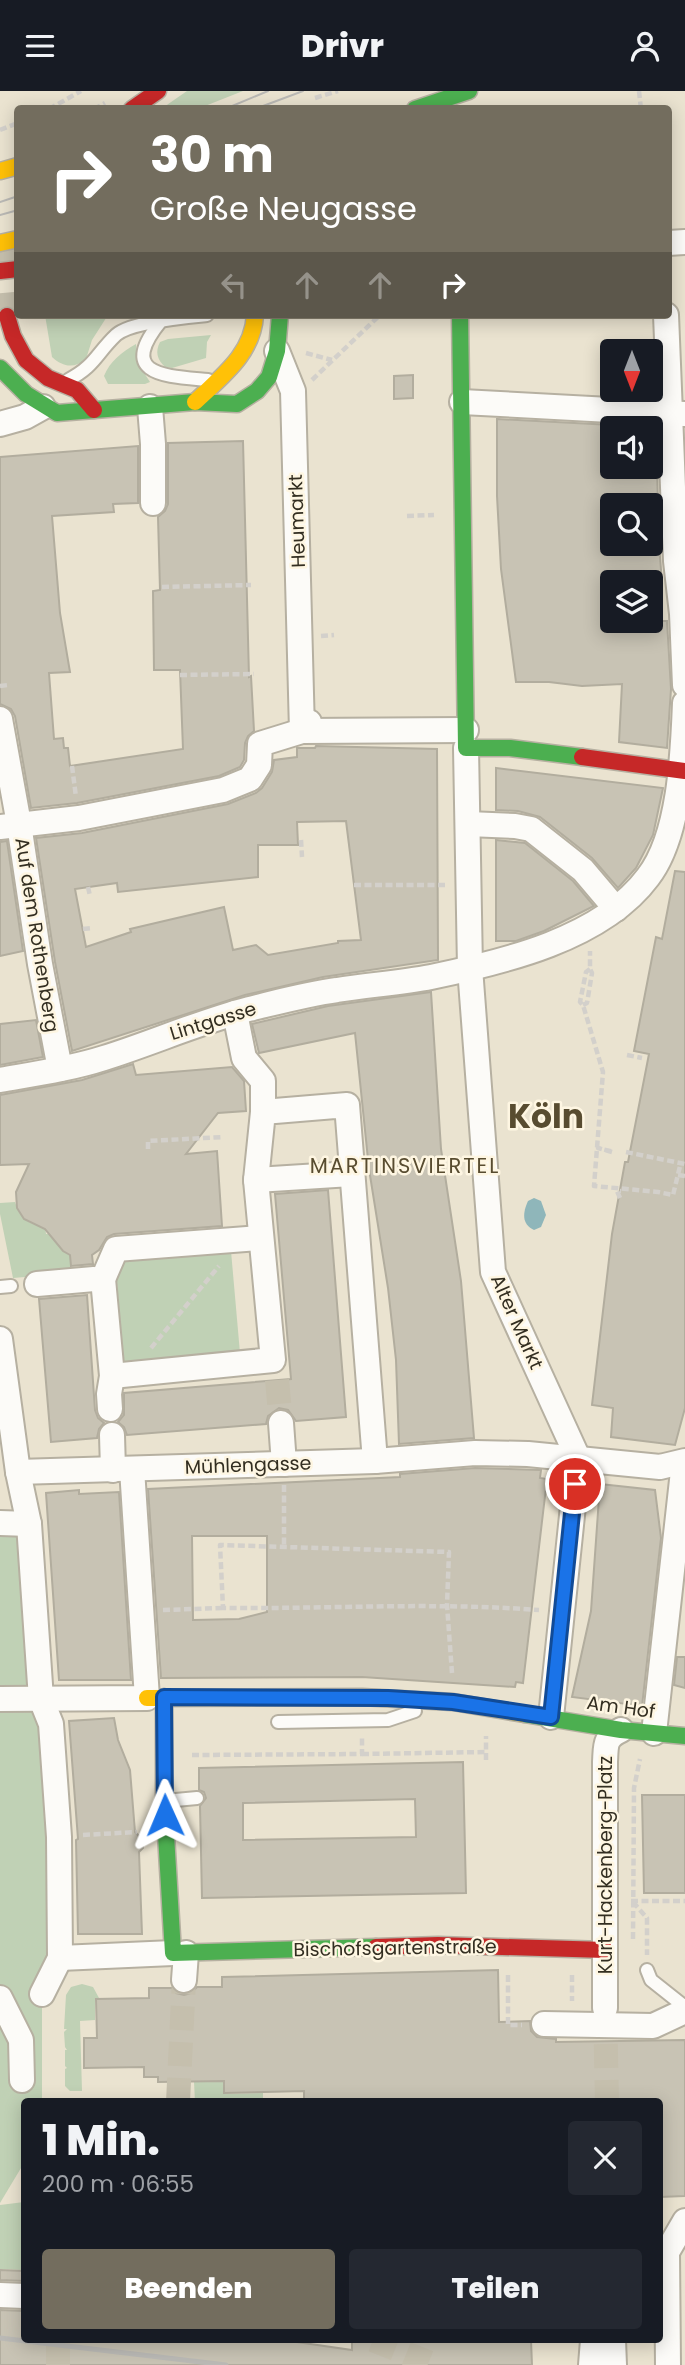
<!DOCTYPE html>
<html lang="de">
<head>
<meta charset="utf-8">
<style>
  :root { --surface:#171b24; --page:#242831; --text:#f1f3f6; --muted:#9ea1a6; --accent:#736d5e }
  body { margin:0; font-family:Poppins,sans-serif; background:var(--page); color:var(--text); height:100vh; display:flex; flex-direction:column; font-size:26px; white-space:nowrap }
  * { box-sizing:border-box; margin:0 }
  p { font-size:23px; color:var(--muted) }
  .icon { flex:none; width:38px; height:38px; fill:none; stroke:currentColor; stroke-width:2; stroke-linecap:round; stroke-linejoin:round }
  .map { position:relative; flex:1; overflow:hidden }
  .side { position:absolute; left:21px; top:2007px; width:642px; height:245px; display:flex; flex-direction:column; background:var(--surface); border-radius:7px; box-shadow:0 4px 18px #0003 }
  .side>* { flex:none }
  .guide { position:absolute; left:14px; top:14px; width:658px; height:214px; border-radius:7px; box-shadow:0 4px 18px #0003; background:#736d5e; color:#fff; overflow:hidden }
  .needle { width:46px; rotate:180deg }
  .tools { position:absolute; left:600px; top:248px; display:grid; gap:14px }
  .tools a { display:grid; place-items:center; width:63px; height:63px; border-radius:7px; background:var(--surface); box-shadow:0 4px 18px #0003; font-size:35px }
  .pin { position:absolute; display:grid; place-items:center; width:60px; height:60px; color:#fff; margin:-30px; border:4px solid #fff; border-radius:50%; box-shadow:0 2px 7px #0007 }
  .me { position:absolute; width:77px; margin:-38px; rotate:359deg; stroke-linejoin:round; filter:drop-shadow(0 0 5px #0008) }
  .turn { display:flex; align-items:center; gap:24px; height:147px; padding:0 21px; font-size:32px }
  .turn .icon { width:91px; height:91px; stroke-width:2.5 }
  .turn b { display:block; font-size:49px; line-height:60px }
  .lanes { display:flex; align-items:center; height:66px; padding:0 21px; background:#0003; justify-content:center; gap:35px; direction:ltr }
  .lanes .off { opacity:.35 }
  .round { display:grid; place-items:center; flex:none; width:74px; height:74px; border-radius:7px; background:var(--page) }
  .head { display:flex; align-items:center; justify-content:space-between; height:119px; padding:0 21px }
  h1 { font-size:42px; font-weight:800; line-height:52px }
  .button { display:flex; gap:14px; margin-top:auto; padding:14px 21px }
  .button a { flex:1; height:80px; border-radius:7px; background:var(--accent); color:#fff; font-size:28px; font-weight:800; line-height:80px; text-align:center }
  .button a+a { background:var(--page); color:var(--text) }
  header { display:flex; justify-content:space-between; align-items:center; height:91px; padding:0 21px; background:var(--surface); font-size:32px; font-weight:800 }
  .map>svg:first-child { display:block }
  .green { fill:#c0d1b5 }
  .water { fill:#8fb6ba }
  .building { fill:#c8c3b4; stroke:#b2ad9e; stroke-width:2; fill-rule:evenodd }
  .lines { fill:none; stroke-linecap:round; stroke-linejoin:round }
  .street-tunnel { stroke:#c5bfad; stroke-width:24; stroke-dasharray:24 12; stroke-linecap:butt }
  .secondary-tunnel { stroke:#c5bfad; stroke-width:35; stroke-dasharray:35 18; stroke-linecap:butt }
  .lane-casing { stroke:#b6b0a1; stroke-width:16 }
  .street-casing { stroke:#b6b0a1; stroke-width:28 }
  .fast-casing { stroke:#b6b0a1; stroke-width:19 }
  .slow-casing { stroke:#b6b0a1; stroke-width:19 }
  .jam-casing { stroke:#b6b0a1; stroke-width:19 }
  .path { stroke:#d3d0cb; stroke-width:4.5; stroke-dasharray:7 3.5; stroke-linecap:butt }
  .lane { stroke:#fcfbf8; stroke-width:12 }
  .street { stroke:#fcfbf8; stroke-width:24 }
  .fast { stroke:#4caf50; stroke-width:16 }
  .slow { stroke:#ffc107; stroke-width:16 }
  .jam { stroke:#c62828; stroke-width:16 }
  .tram { stroke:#bab9b5; stroke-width:2 }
  .rail { stroke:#bab9b5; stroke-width:5 }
  .route-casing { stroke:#114b97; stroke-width:18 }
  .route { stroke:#1a73e8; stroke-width:12 }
  .labels { text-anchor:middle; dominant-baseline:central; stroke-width:5; stroke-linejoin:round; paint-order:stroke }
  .street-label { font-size:19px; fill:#332e21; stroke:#fef6e2 }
  .neighbourhood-label { font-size:21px; letter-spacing:2px; fill:#584c30; stroke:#fef6e2 }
  .town-label { font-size:33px; font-weight:bold; fill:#584c30; stroke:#fef6e2 }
</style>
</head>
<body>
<header><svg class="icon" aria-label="menu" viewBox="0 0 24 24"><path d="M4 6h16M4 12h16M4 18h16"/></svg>Drivr<svg class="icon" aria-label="person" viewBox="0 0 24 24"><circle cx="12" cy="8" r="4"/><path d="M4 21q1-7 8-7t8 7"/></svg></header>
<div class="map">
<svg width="685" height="2274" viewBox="0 0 685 2274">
  <rect width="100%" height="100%" fill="#eae3d0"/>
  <!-- green -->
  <g class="green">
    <path d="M187,0H243L200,17L161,18Z"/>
    <path d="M45,224H108L92,249L86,268C74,278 63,276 52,266Z"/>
    <path d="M211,244L207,251L206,267L172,277L165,276C157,268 155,261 160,251L168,248Z"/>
    <path d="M136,253L137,271L150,291L145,293H108L104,285C110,270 122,261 136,253Z"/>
    <path d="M15,1111C19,1126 29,1135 45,1135L46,1143H53L70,1164L72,1182L13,1187L0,1123V1112Z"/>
    <path d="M231,1160L240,1262L124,1273L115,1170Z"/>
    <path d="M0,1432L29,1433L60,1867L42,1904V2011H24V2072L0,2112Z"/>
    <path d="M82,1893L93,1896L99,1907H95V1929L80,1930L82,2000H70L65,1995V1978L67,1977L65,1975V1959H67L65,1956L64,1941L67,1938H64L66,1904L71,1896Z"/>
    <path d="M194,1991H223V2003L263,2002V2011H195Z"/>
    <path d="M24,2111V2179L0,2178V2114Z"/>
  </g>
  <!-- water -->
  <path class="water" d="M534,1107L541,1110L546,1124L541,1136L534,1139C521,1133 523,1121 528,1110Z"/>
  <!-- building -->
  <g class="building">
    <path d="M413,284V307L394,308V285Z"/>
    <path d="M497,328L612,334V376H657L658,415H612V453H659L662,492H612V530H667L671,598L667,657L619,651L622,593L582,595L549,591H516L501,478L497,405Z"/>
    <path d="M243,350L249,586L251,585L254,640L248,645L245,652L244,669L240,676L219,685L77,712L31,717L15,625L11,618L0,613V366L138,355V412L113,413L114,421L52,425L60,522L70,581L49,582L54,648L63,647L64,657H68L70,675L183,658L180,579H154L153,500L160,499L158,426L165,420L168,413V352Z"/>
    <path d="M316,655L437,658L438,869L323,886L245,904L72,960L55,871L36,747L82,742L228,713L256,702L262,697L272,681L274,669L297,666V657H315ZM346,730L361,849L338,850V852L268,864L256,854L233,859L224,816L130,838L131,841L86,856L75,798L117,792L118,801L258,786V754H298L297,731Z"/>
    <path d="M496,677L663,697L653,744L636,777L618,797L592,767L540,726L518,720L496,719Z"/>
    <path d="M496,749L525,752L573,790L594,815L544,840L516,850H496Z"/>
    <path d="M7,750L23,860L0,865V751Z"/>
    <path d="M675,780L685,781V1317L675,1354L611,1346L613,1317L592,1314L612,1143L625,1071H628L649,963L634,960L656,846L662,848Z"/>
    <path d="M431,901L441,1058L461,1190L474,1347L399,1353L396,1269L388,1197L369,1078L355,942L259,962L252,933L328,915Z"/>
    <path d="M36,929L43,966L0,974V933Z"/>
    <path d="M133,973L136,984L232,976L244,990L246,1020L218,1022L186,1063L217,1060L222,1135L114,1143L107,1146L99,1159L92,1164L93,1173L71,1175L70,1164L63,1160L45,1138L24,1128L17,1117L16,1101L29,1073L0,1074V1004L82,989Z"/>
    <path d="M328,1099L346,1326L296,1330L288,1319L279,1317L268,1325L266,1333L127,1344L124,1336L118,1331L124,1324V1302L291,1288L275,1103Z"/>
    <path d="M87,1204L95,1319L98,1327L104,1332L99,1338L97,1347L51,1351L39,1208Z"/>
    <path d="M475,1377L541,1379L540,1387L547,1388L523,1592L516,1591L515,1596L362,1586L161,1587L148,1398L400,1386V1383ZM192,1445H267V1521L239,1528L193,1529Z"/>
    <path d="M600,1393L655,1399L661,1447L642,1615L572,1606L591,1520Z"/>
    <path d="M79,1399V1403L119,1401L131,1589H59L46,1402Z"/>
    <path d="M677,1566H685V1597L674,1594Z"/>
    <path d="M114,1627L118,1649L130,1679L135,1741L142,1748L143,1757L139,1761L142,1843H78L76,1749L78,1748L69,1630Z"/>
    <path d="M463,1671L466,1802L202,1807L200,1715L206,1707L204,1701L199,1699V1677ZM415,1708L416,1746L243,1749V1712Z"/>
    <path d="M642,1704H685V1802H644Z"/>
    <path d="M498,1879L499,1931L530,1930L531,1940L537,1946L556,1948V1951L685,1949V2105L660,2106V2011H304V2000L224,2002V1990L158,1991V1986H144V1976L84,1977V1947H97L96,1908L149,1907V1897H172L176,1902L184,1904L191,1902L197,1896H222V1886Z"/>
    <path d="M0,2179L24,2180V2190L0,2189Z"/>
    <path d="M0,2219L24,2220V2249H283L352,2259V2249H531L532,2274H0Z"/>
  </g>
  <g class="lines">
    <!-- street-tunnel -->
    <g class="street-tunnel">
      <path d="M277,1289L281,1332"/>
      <path d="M605,1917L607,2011"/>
      <path d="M178,2011L184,1889"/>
      <path d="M373,2249L435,2274"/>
      <path d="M58,2274V2249"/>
    </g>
    <!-- secondary-tunnel -->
    <path class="secondary-tunnel" d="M0,149L7,225"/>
    <!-- lane casing -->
    <g class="lane-casing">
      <g id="lane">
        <path d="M161,230C116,285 166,285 208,289"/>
        <path d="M68,289C95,275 96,263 116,244C130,231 186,226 207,224"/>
        <path d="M0,1196L11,1195"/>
        <path d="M278,1631L388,1629L415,1620"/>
        <path d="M165,1710L197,1707"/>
        <path d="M647,1879L651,1889L685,1916"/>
      </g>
    </g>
    <!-- street casing -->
    <g class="street-casing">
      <g id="street">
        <path d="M668,152L685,151"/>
        <path d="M666,224L676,470L682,523L685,594"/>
        <path d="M277,260L293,300L302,640L466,639"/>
        <path d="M462,311L684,323"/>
        <path d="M150,316L153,353V412"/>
        <path d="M0,333L25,326L43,316"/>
        <path d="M0,628L19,733L40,873L60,978"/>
        <path d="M466,657L470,877L493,1181L578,1367"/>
        <path d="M468,733L515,735L531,738L583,779L616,818"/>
        <path d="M0,736L79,727L223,699L250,688L259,674L260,653L302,640L309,631"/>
        <path d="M235,922L244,967L263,990V1021"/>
        <path d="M0,989C34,983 70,978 104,967C152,952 199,931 249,918C278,911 307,903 337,899C368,894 400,892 431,886C503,871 602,848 648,786C680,745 683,663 685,612"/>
        <path d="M256,1089L351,1083"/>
        <path d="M99,1188H103L116,1158L260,1147"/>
        <path d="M103,1188L112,1285L109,1303L110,1318"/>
        <path d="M37,1193L94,1188"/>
        <path d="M0,1248L18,1381L29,1433L41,1608L51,1633L59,1746L60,1867L42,1903"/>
        <path d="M112,1285L273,1269L256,1089L263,1021L347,1014L375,1370"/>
        <path d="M281,1332L284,1373"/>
        <path d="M112,1344L113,1379"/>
        <path d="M18,1381L375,1370L475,1362L528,1363L660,1376L685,1370"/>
        <path d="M0,1432L29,1433"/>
        <path d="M0,1608L147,1607L132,1378"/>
        <path d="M551,1626L578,1367"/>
        <path d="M654,1642L684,1371"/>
        <path d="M60,1867L173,1862"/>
        <path d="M184,1889L186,1862"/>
        <path d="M0,1907L21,1949L22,1989"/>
        <path d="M605,1917V1671C606,1654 604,1647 621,1639"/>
        <path d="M544,1933L653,1935L685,1920"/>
        <path d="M660,2161H667L685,2130"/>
        <path d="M667,2161L668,2274"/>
        <path d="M0,2204L24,2205"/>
        <path d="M613,2249L614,2274"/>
        <path d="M591,2274L593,2249"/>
      </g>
    </g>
    <!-- fast casing -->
    <g class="fast-casing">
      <g id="fast">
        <path d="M415,18L469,0"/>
        <path d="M460,224L466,657H510L582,666"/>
        <path d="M0,277L26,303L57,322L195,311L237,313L257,300L269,286L277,260L280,224"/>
        <path d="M164,1606V1710L173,1862L376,1856"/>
        <path d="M524,1623L621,1639L685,1645"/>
      </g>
    </g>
    <!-- slow casing -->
    <g class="slow-casing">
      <g id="slow">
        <path d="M0,80L18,75"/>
        <path d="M0,152L18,148"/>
        <path d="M195,311C221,286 253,263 255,224"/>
        <path d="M147,1607L362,1606L453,1611L524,1623"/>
      </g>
    </g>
    <!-- jam casing -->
    <g class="jam-casing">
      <g id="jam">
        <path d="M132,18L158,0"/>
        <path d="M0,180L18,178"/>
        <path d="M7,225L13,245L26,269L48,287L77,299L94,319"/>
        <path d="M582,666L685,680"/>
        <path d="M376,1856L438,1854L605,1859"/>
      </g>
    </g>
    <!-- path -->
    <g class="path">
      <path d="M639,0L641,18"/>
      <path d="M315,7L338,0"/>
      <path d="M49,18L81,0"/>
      <path d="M94,18L105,12"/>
      <path d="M0,39L18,32"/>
      <path d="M306,262L332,269"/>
      <path d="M312,289L380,224"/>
      <path d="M407,425L434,424"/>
      <path d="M162,496L251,494"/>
      <path d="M321,545L334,544"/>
      <path d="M180,584L254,583"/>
      <path d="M0,595L8,594"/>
      <path d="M72,675L76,706"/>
      <path d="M301,749L302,766"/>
      <path d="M354,794H447"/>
      <path d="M88,796L90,805"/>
      <path d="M83,838L92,837"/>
      <path d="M590,878L586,881L580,911L583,914L603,981L594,1095L658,1101L673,1104L681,1071"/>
      <path d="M583,914L587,912L592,882L590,878V860"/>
      <path d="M627,964L642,967"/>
      <path d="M148,1058V1050L223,1046"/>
      <path d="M612,1061L598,1057L614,1061"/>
      <path d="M626,1061L685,1073"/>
      <path d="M678,1084L685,1085"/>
      <path d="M620,1107L617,1100H621"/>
      <path d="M151,1257L219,1175"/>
      <path d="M284,1394V1456"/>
      <path d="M163,1519L223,1517"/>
      <path d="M452,1582L447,1514L449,1461L220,1454L223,1517C329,1518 434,1511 539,1519"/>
      <path d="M362,1663L486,1661"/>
      <path d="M192,1664L362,1663V1645"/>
      <path d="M486,1669V1645"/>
      <path d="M83,1744L137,1741"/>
      <path d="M631,1810H685"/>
      <path d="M633,1811L647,1827V1864"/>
      <path d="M633,1848L634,1697L640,1668"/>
      <path d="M508,1884V1934H522"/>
      <path d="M572,1884V1910"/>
    </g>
    <!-- lane -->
    <use href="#lane" class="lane"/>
    <!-- street -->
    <use href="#street" class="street"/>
    <!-- fast -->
    <use href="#fast" class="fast"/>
    <!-- slow -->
    <use href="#slow" class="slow"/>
    <!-- jam -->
    <use href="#jam" class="jam"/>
    <!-- tram -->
    <g class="tram">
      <path d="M225,18L268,0"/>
      <path d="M255,18L303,0"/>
      <path d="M0,111L18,105"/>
      <path d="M0,124L18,119"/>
    </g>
    <!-- rail -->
    <path class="rail" d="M0,2247L226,2274"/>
  </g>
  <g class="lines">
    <!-- route casing -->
    <g class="route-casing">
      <path id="route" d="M165,1724L164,1606L388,1607L453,1611L551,1626L575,1393"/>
    </g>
    <!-- route -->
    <use href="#route" class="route"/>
  </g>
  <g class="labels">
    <!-- street labels -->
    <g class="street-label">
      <text transform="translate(297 430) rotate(-92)">Heumarkt</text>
      <text transform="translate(37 844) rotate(81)">Auf dem Rothenberg</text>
      <text transform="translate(213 930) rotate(-17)">Lintgasse</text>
      <text transform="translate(517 1231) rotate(66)">Alter Markt</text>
      <text transform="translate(248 1374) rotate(-2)">Mühlengasse</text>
      <text transform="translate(621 1616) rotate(8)">Am Hof</text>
      <text transform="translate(605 1774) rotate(-90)">Kurt-Hackenberg-Platz</text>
      <text transform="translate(395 1857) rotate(-1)">Bischofsgartenstraße</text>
    </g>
    <!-- neighbourhood labels -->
    <g class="neighbourhood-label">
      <text x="405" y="1074">MARTINSVIERTEL</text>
    </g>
    <!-- town labels -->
    <g class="town-label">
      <text x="546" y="1025">Köln</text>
    </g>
  </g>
</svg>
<div class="tools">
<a><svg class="needle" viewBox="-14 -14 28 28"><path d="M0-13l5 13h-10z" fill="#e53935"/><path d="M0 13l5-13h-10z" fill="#9ea1a6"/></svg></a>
<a><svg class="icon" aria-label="sound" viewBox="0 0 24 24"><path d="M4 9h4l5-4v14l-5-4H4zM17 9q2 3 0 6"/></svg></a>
<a><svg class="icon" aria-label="search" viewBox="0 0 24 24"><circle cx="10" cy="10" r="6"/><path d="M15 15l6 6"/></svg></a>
<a><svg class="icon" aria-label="layers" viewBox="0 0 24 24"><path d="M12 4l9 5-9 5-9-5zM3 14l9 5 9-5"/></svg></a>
</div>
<div class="pin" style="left:575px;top:1393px;background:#d93025"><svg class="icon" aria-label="arrive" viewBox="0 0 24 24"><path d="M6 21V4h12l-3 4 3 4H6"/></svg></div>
<svg class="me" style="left:165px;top:1724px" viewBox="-20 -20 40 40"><path d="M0-17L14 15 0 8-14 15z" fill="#1a73e8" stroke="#fff" stroke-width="4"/></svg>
<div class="guide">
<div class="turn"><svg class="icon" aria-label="right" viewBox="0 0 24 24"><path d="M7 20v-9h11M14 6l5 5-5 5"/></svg><div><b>30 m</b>Große Neugasse</div></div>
<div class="lanes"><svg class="icon off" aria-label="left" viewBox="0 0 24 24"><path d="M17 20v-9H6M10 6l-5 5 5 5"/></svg><svg class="icon off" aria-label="ahead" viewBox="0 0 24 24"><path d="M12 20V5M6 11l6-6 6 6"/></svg><svg class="icon off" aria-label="ahead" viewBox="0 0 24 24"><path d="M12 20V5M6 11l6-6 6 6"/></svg><svg class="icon" aria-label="right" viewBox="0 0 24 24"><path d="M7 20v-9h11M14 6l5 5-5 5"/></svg></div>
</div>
<section class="side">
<div class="head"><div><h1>1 Min.</h1><p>200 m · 06:55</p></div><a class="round"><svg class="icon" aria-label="close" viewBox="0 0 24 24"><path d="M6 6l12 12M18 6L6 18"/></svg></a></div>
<div class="button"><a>Beenden</a><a>Teilen</a></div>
</section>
</div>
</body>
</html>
